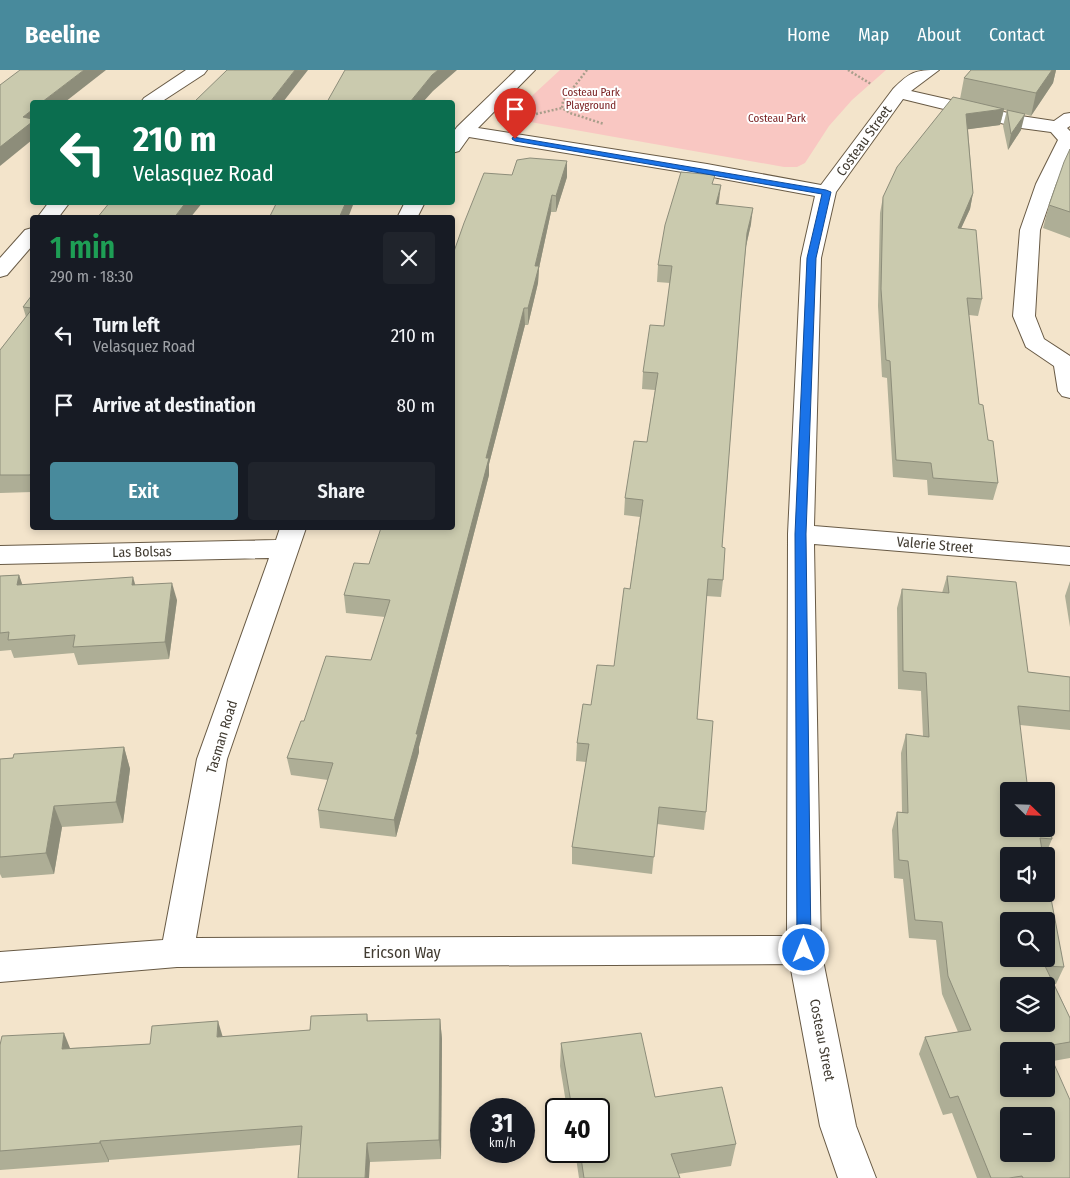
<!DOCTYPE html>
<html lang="en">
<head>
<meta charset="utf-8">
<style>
  :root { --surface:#171b24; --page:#20242c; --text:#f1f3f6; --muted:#9ea1a6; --accent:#488a9c }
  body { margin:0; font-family:"Fira Sans Condensed",sans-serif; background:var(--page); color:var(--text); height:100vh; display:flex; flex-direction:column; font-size:19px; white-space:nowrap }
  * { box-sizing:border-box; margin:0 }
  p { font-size:16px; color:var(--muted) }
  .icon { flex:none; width:28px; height:28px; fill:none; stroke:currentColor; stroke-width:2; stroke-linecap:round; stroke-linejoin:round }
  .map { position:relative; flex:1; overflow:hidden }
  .sheet { position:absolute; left:30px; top:145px; width:425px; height:315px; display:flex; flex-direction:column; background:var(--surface); border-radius:5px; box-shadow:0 2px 8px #0003 }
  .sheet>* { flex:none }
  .top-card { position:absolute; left:30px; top:30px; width:425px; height:105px; border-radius:5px; box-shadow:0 2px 8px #0003; background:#0b6e4f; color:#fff; overflow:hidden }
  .needle { width:32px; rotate:113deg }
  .buttons { position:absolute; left:1000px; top:712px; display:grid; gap:10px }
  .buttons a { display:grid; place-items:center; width:55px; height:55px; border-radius:5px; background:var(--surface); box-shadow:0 2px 8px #0003; font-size:25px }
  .speed { position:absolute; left:470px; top:1028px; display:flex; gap:10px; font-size:25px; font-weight:700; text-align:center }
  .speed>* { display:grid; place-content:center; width:65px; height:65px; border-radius:50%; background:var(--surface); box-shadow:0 2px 8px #0003; line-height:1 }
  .speed small { font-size:12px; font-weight:400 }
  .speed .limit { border:2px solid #111; border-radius:8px; background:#fff; color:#111 }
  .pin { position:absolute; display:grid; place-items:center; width:42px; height:42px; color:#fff; margin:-51px -21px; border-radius:50% 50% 50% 0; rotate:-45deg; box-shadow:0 0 5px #0007 }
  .pin .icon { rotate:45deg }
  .me { position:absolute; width:55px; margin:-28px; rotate:0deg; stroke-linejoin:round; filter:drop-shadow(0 0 4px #0008) }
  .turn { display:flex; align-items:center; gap:18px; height:105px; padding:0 20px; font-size:22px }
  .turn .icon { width:65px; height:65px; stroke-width:2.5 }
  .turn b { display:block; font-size:35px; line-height:42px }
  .round { display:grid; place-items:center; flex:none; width:52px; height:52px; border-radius:5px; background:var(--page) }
  .overview { display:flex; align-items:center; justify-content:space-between; height:85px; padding:0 20px }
  h1 { font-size:30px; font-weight:600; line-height:38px; color:#1e9e55 }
  .primary-button { display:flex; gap:10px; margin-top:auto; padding:10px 20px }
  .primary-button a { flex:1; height:58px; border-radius:5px; background:var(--accent); color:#fff; font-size:20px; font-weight:600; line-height:58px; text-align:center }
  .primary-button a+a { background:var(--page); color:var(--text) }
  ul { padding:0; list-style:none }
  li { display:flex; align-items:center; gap:15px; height:70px; padding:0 20px }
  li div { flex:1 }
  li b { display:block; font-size:19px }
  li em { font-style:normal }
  header { display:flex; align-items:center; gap:30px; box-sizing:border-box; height:70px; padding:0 25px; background:var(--accent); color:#fff }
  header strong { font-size:24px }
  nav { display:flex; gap:28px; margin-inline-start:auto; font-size:18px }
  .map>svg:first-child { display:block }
  .green { fill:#f9c7c2 }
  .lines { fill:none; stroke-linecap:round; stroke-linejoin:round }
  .minor-casing { stroke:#685a45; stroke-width:2 }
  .path { stroke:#a99e8b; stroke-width:2.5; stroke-dasharray:2 2; stroke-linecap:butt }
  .minor { fill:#fff; fill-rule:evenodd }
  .wall { fill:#aeae96 }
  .shaded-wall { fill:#8d8d7a }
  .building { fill:#cacaae; stroke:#8d8d7a; fill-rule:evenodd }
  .route { fill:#1a73e8; stroke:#114b97 }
  .labels { text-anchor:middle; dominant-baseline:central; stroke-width:4; stroke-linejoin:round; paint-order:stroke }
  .far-park-label { font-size:11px; fill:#792021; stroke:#fff }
  .street-label { font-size:14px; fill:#413b31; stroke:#fff }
  .near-street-label { font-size:16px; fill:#413b31; stroke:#fff }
</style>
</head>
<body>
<header>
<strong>Beeline</strong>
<nav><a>Home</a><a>Map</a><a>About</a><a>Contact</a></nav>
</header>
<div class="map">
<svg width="1070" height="1108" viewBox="0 0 1070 1108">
  <rect width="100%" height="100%" fill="#f3e4cb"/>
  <!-- green -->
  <path class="green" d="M560,0H886L852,30L829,56L805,93L797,97H784L519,50L515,44L521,36Z"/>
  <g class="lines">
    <!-- minor casing -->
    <g class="minor-casing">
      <g id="minor">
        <path d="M186,0H207L204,4L161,32H141L144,28Z"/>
        <path d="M516,0H535L478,58L707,94L821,115L893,19C910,2 914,0 939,0L911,21L1021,46L1054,51L1064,44L1070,43V56L1067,58L1070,61V84L1056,114L1040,160L1035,246L1044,269L1070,286V328L1062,326L1058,321L1054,296L1026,277L1013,246L1020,160L1036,114L1058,70L1051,62L1021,58L903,29L836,122L821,188L814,456L1070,477V495L814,474L821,880L856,1056L876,1108H838L820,1056L790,894L177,897L0,912V882L163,870L197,689L269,488L0,494V476L276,470L280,458H306L227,689L196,868L787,866L788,464L801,188L815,126L707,106L469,67L459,81L452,83V64L457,57Z"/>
        <path d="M49,132H70L58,148H37Z"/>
        <path d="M405,132H425L417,148H397Z"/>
        <path d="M32,158V176L7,205L0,207V188L25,160Z"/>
      </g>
    </g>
    <!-- path -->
    <g class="path">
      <path d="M587,0L563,31L562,38L570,43L604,54"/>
      <path d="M848,0L871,14"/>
      <path d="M536,44L562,38"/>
    </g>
    <!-- minor -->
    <use href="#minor" class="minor"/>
  </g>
  <!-- wall -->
  <g class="wall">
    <path d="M971,0H1056L1053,13L1031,46L1021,43V60L1008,80L1003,56L1007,40H1004L1000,55L968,59L973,123L970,139L961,158L982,229L978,246L969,245L979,334L998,413L993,430L928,425L927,410L893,407L887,308L882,307L878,236L880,143L883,127L960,29L964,8Z"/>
    <path d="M1070,79V168L1043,158L1049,135Z"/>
    <path d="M567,91V107L556,142H551L539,198L538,213L528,255H525L489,394V405L419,677V682L396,767L320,758L318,740L328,710L291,705L287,688L304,651L371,590L385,547L346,543L344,525L369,494L512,105Z"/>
    <path d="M714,114L719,131L718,134L751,154L746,177L741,229L722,477L723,510L721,527L706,526L697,649L706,742L704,760L657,754L652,804L572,794V777L586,692L576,691L577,673L591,635L614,596L630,519L640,447L624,445L625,428L647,372L655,320L642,319L643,302L664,256L670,213L657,212L658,195Z"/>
    <path d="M32,225V422L0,423V280L26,247L23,237Z"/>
    <path d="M19,505L22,515H135L177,530L169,589L78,595L74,583L14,588L11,580L0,581V506Z"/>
    <path d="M947,506L1028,602L1070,607V660L1020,655L1009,721L1052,769L1045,786H1009L1064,897L1056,914H1054L1070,948V988L1053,991L1070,1108H977L952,1043L943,1045L919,984L925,967L958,962L942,924L936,870L909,868L903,809L894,808L892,760L897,742H902L901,683L906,664L923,666L921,621L898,619L897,538L902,519L942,523Z"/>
    <path d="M1070,511V557L1065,526Z"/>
    <path d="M124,677L130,699L123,753L62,757L54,804L2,808L0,804V689Z"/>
    <path d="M367,944L368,951L440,949L442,969L441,1089L370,1092L300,1075L109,1090V1092L0,1100V975L71,978L150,974L223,967L310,960Z"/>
    <path d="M561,973L655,1027L736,1074L731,1096L678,1104L680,1108H579L575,1081H599V1039H567L560,996Z"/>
  </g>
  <!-- shaded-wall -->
  <g class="shaded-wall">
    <path d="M84,0H106L65,32H42Z"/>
    <path d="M295,0H308L283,32H270Z"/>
    <path d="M438,0H457L433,21L423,32H410L432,5Z"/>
    <path d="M1052,0H1056L1053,13L1031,46L1036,23Z"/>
    <path d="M1004,39L1000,55L963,60L966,44Z"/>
    <path d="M32,40V70L0,96V77L23,47Z"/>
    <path d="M1025,44L1021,60L1008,80L1011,64Z"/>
    <path d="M567,91V107L556,142V126Z"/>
    <path d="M721,115L719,131L714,150L716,134Z"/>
    <path d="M973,123L970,139L954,174L958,158Z"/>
    <path d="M552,125L551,142L539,198L538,213L528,255V238L535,196Z"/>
    <path d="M186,132H203L190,148H174Z"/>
    <path d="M346,132H353V135L348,148H339Z"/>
    <path d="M753,138L751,154L745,180L747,163Z"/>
    <path d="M524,238L525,255L489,394V405L419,677V682L396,767L394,750L486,388Z"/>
    <path d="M32,399V413L30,405Z"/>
    <path d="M19,505L25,522L17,515Z"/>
    <path d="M133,507L138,524L132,515Z"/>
    <path d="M172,513L177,530L169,589L165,572Z"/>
    <path d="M124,677L130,699L123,753L116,732Z"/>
    <path d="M54,736L62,757L54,804L46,783Z"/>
    <path d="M440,949L442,969L441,1089L439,1070Z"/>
    <path d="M218,951L224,971L217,967Z"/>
    <path d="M64,963L72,983L62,979Z"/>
    <path d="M100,1071L109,1090V1092L100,1073Z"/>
    <path d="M367,1073L370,1092L369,1108H365Z"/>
  </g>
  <!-- building -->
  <g class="building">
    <path d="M20,0H84L42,32H32V40L23,47L32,49V52L0,77V15Z"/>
    <path d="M227,0H295L270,32H194Z"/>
    <path d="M345,0H438L432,5L410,32H327Z"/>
    <path d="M971,0H1052L1036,23L964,8Z"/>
    <path d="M953,27L1004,39L966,44L973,123L958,158L976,160L982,229L967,228L979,334L983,335L988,370L993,371L998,413L933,408L931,393L896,390L890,291L886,290L881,219L883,127L897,97Z"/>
    <path d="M1007,40L1025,44L1011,64Z"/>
    <path d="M1070,79V142L1049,135L1064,92Z"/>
    <path d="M530,88L567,91L556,126L552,125L535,196H539L528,238H524L486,388H489L416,664H418L394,750L318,740L333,693L287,688L301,651H304L326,586L371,590L390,530L344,525L354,493L369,494L381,458H452V187L464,153L484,103L512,105L517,90Z"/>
    <path d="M681,102L715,105L712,114L721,115L716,134L753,138L747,163L741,229L722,477L725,478L723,510L708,509L697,649L713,651L706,742L659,737L654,787L572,777L589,674L577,673L583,634L591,635L597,595L614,596L624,518L630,519L643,430L625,428L634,371L647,372L658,303L643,302L650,255L664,256L672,196L658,195L665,155Z"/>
    <path d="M110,132H186L174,148H97Z"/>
    <path d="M277,132H346L339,148H269Z"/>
    <path d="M32,225V238L23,237Z"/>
    <path d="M32,239V399L30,405H0V280Z"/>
    <path d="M19,505L17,515L133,507L132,515L172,513L165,572L73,577L75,565L8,570L9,562L0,563V506Z"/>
    <path d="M947,506L1016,512L1028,602L1070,607V641L1018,636V638L1028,721H1009V759H1046L1047,735L1052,769L1040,768L1043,786H1009V824H1046V802L1064,897L1045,896L1070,948V972L1046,976L1070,1030V1108H1023L1022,1106L1009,1108H991L958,1026L950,1028L925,967L971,960L948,906L942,852L915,850L908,791L899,790L897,742L908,743L906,664L929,667L926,603L903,601L902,519L949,523ZM1009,851H1046V889H1009ZM1009,916H1046V954H1009ZM1009,981H1046V1019H1009ZM1009,1046H1046V1084H1009Z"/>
    <path d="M124,677L116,732L54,736L46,783L0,787V689L13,688L14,684Z"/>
    <path d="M367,944V951L440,949L439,1070L367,1073L365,1108H298L302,1056L100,1071V1073L0,1081V975L2,966L64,963L62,979L150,974L152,956L218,951L217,967L310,960L311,946Z"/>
    <path d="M641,963L655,1027L722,1017L736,1074L671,1084L680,1108H584L580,1081H599V1039H572L561,973Z"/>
  </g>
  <!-- route -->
  <path class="route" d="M513,67L826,120L831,122L816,188L806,464L811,880L809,884L804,886L799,884L797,880L795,464L807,188L822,124L515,71L512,69Z"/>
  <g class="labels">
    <!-- far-park labels -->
    <g class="far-park-label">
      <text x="591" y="22">Costeau Park<tspan x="591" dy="13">Playground</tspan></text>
      <text x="777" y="48">Costeau Park</text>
    </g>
    <!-- street labels -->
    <g class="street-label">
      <text transform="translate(864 71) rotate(-54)">Costeau Street</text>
      <text transform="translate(935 475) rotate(5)">Valerie Street</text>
      <text transform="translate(142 482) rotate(-1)">Las Bolsas</text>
      <text transform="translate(222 667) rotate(-73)">Tasman Road</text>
      <text transform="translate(822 970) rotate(79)">Costeau Street</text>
    </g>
    <!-- near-street labels -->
    <g class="near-street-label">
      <text x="402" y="882">Ericson Way</text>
    </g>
  </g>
</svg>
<div class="buttons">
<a><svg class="needle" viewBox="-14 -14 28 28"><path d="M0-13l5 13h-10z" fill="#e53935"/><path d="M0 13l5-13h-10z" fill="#9ea1a6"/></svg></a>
<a><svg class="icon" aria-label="sound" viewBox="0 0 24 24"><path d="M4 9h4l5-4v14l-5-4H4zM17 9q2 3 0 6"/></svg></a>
<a><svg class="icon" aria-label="search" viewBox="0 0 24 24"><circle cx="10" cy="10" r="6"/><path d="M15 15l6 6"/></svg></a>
<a><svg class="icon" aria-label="layers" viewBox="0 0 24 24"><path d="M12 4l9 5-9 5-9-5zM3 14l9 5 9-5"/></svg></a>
<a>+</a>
<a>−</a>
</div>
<div class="speed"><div>31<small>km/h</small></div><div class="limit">40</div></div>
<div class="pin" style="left:515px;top:69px;background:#d93025"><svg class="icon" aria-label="arrive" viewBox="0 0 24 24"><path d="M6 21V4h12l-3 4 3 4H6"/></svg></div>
<svg class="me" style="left:804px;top:880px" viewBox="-20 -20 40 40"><circle r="17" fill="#1a73e8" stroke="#fff" stroke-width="3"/><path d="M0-11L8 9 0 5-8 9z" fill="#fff"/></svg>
<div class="top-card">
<div class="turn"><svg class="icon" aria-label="left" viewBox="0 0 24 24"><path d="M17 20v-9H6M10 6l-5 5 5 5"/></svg><div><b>210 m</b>Velasquez Road</div></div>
</div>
<section class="sheet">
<div class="overview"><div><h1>1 min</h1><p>290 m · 18:30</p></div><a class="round"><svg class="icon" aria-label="close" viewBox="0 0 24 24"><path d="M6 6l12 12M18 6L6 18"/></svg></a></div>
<ul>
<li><svg class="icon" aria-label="left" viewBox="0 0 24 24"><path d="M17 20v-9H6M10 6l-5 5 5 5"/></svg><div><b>Turn left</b><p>Velasquez Road</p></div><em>210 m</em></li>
<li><svg class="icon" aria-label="arrive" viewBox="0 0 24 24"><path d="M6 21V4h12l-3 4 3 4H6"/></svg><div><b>Arrive at destination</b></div><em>80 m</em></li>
</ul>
<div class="primary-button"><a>Exit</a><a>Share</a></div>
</section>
</div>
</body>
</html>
